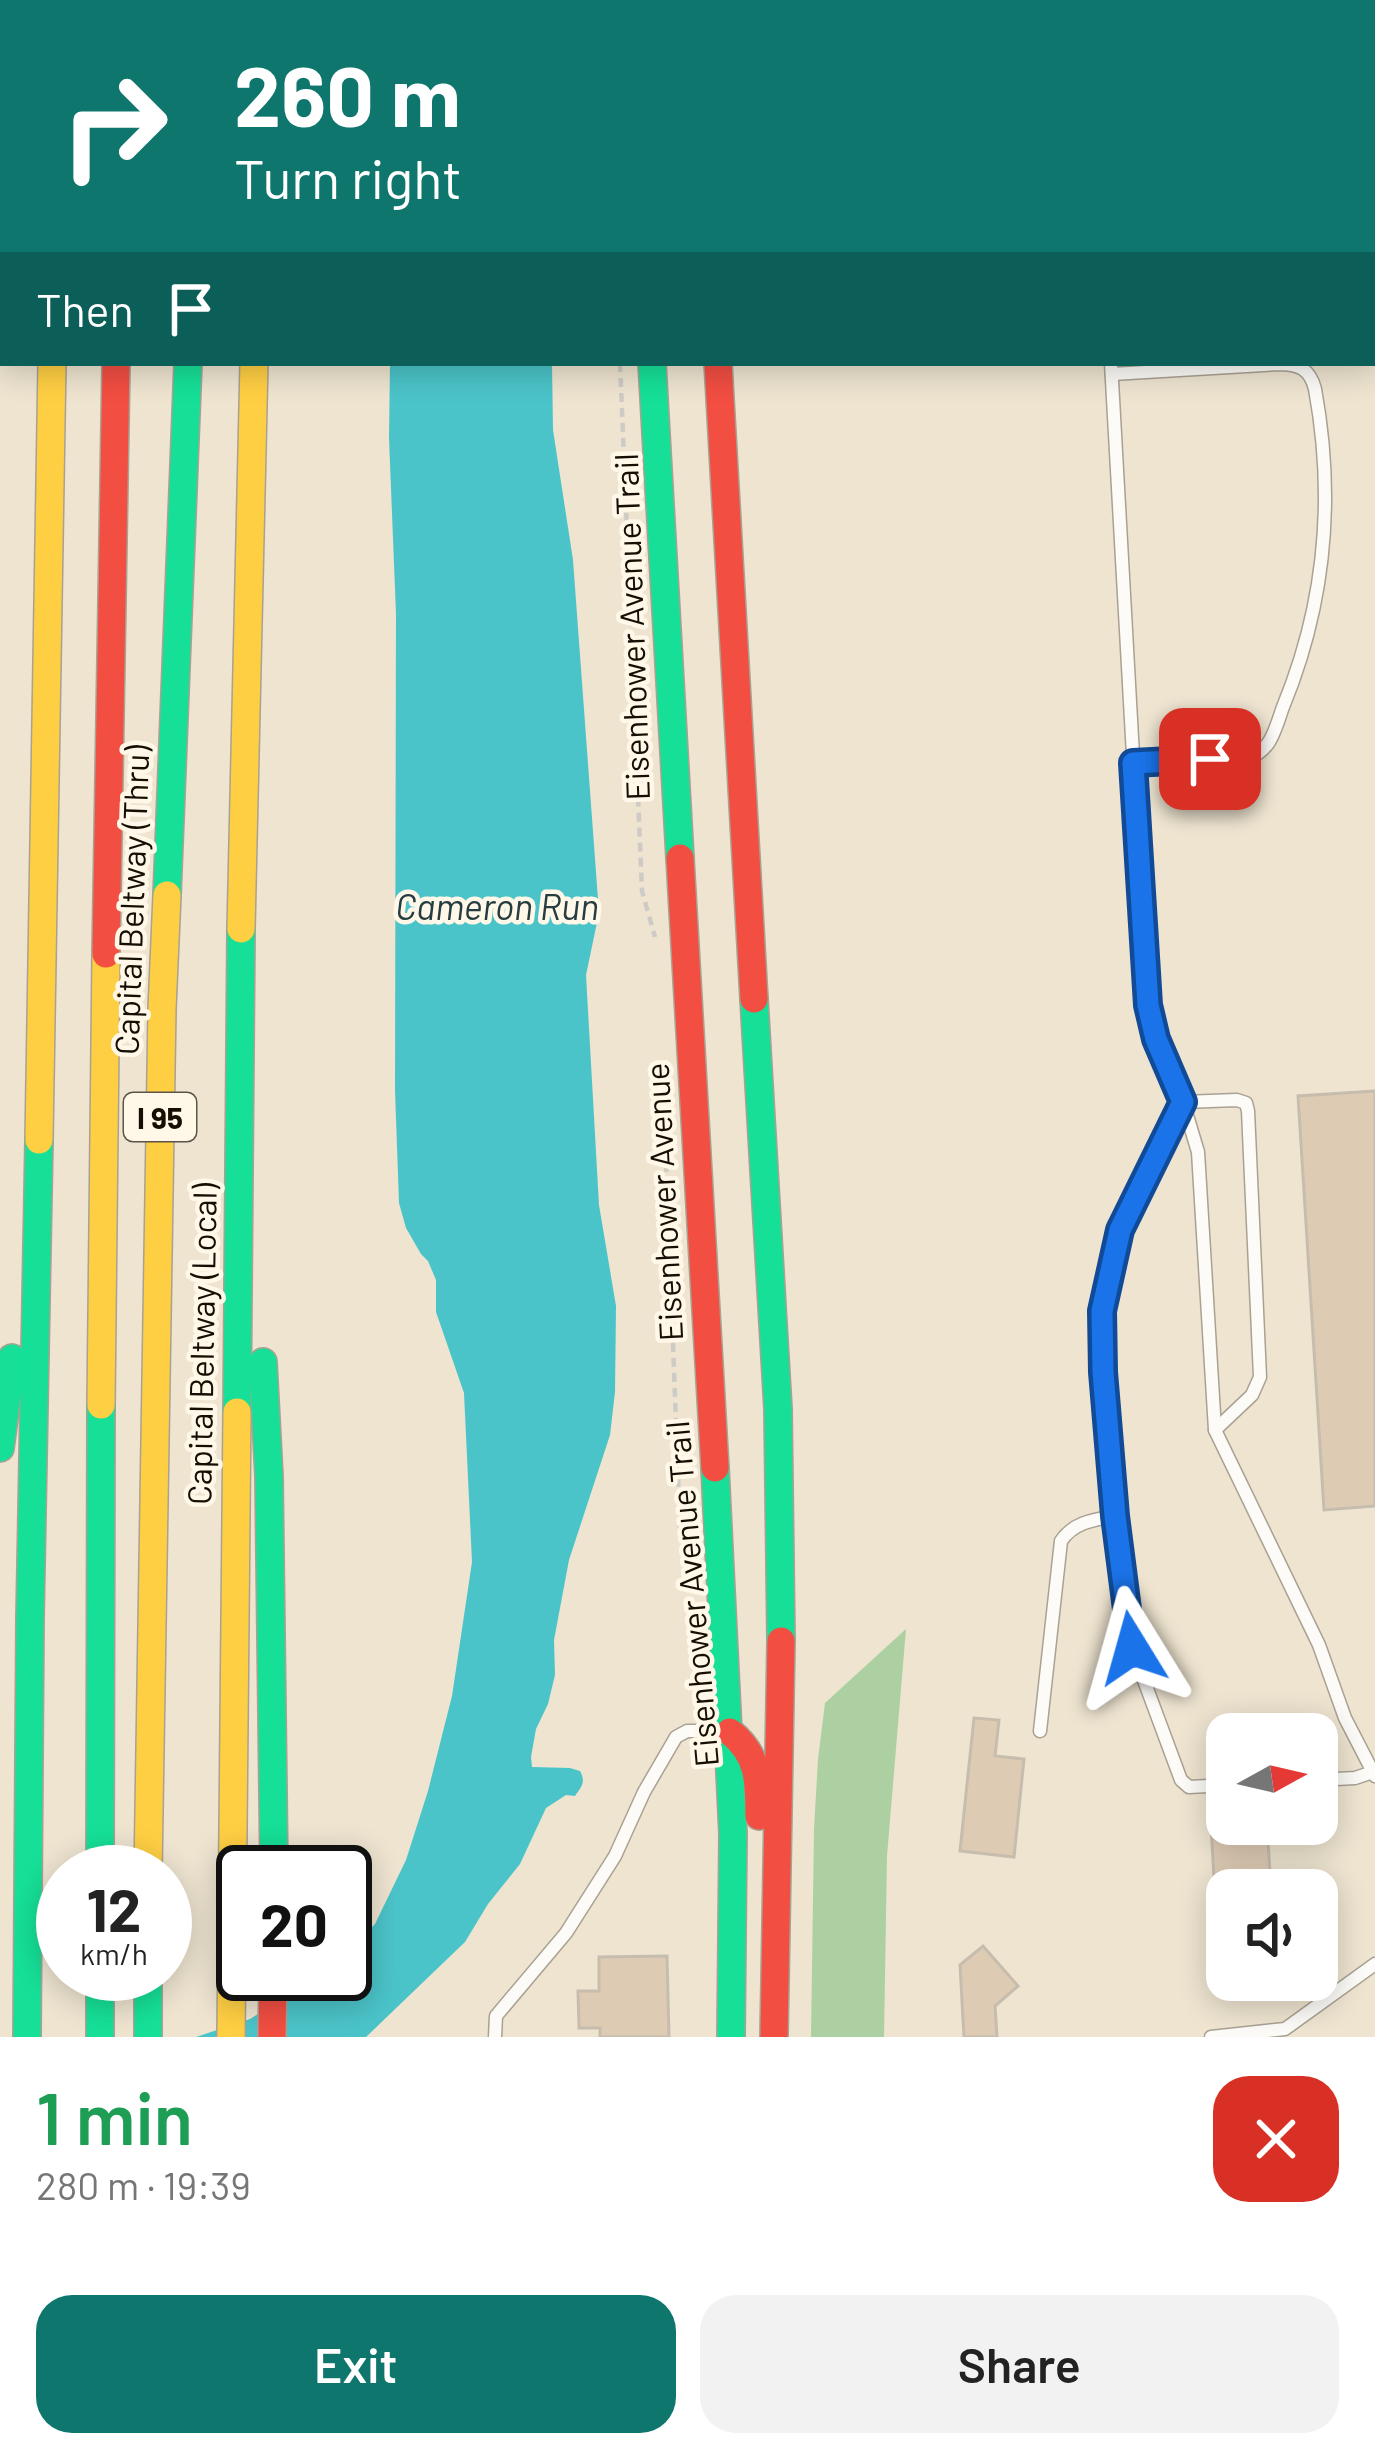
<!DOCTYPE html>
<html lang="en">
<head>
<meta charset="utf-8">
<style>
  :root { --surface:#fff; --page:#f2f2f2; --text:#222; --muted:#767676; --accent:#0f766e }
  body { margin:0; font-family:Barlow,sans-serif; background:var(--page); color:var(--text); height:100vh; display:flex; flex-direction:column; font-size:45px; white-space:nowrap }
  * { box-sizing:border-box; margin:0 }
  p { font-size:39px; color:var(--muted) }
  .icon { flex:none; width:66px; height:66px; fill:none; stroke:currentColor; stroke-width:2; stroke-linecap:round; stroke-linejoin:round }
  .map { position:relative; height:2037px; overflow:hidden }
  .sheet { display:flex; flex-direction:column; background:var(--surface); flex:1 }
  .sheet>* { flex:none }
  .guide { position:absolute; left:0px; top:0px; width:1377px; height:366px; box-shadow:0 6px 30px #0003; background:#0f766e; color:#fff; overflow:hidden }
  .needle { width:78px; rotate:82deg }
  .controls { position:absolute; left:1206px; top:1713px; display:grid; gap:24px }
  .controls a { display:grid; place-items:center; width:132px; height:132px; border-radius:24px; background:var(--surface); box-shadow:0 6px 30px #0003; font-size:60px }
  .speed { position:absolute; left:36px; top:1845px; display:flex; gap:24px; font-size:60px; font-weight:700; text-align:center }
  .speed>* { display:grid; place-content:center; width:156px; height:156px; border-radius:50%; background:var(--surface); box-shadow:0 6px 30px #0003; line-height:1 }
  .speed small { font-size:30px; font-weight:400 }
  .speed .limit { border:6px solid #111; border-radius:18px; background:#fff; color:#111 }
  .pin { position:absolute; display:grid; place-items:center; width:102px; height:102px; color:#fff; margin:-51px; border-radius:24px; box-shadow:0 6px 18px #0006 }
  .me { position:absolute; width:132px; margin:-66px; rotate:352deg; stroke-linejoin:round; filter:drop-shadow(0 0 9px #0008) }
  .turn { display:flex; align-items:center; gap:42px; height:252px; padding:0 36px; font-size:54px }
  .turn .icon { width:156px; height:156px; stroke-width:2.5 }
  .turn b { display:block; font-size:84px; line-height:102px }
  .then { display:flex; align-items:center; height:114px; padding:0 36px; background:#0003; gap:24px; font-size:45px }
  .round { display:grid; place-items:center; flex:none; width:126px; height:126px; border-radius:36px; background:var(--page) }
  .summary { display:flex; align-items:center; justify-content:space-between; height:204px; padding:0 36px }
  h1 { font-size:72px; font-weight:600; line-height:90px; color:#1e9e55 }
  .button { display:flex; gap:24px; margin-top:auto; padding:24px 36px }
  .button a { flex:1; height:138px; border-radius:36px; background:var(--accent); color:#fff; font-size:48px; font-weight:600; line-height:138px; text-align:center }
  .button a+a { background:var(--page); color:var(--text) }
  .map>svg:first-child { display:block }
  .forest { fill:#add0a2 }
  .water { fill:#4bc4c9 }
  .building { fill:#decbb4; stroke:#c7bdae; stroke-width:3 }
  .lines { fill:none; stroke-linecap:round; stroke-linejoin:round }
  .lane-casing { stroke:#a9a192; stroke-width:15 }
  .fast-casing { stroke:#a9a192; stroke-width:30 }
  .slow-casing { stroke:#a9a192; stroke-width:30 }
  .jam-casing { stroke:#a9a192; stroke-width:30 }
  .path { stroke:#cecbc6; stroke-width:4.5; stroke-dasharray:9 6; stroke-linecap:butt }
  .lane { stroke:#fcfbf8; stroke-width:12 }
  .fast { stroke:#16e098; stroke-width:27 }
  .slow { stroke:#ffcf43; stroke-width:27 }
  .jam { stroke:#f24e42; stroke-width:27 }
  .route-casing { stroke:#114b97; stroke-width:30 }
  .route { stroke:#1a73e8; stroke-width:21 }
  .labels { text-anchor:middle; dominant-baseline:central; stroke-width:9; stroke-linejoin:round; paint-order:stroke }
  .shield { fill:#fff7e8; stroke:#5b5548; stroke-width:3 }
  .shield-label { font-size:30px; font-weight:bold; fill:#150f03 }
  .street-label { font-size:33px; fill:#150f03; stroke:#fff7e8 }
  .water-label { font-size:36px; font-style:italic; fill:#253d40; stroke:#fff7e8 }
</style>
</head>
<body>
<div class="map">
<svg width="1375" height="2037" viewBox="0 0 1375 2037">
  <rect width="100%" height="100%" fill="#eee4d0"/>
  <!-- forest -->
  <path class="forest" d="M906,1629L887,1856L884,2037H811L814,1829L818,1759L825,1703Z"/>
  <!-- water -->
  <path class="water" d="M390,363H552L553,430L573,560L599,913L586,975L599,1205L616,1306L615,1392L610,1435L569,1560L554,1640L555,1675L548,1704L536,1729L531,1757L532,1767L570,1768L580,1771C586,1782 582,1786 575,1796L566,1795L546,1808L520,1864L488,1904L465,1942L366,2037H196L250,2019L321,1974H345V1954L375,1924L406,1860L428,1791L452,1696L472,1562L464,1393L436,1312V1280L428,1261L421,1254L406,1228L399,1203L395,1090L396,614L389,438Z"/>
  <!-- building -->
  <g class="building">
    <path d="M1375,1091V1506L1324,1510L1298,1096Z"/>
    <path d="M974,1718L999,1720L995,1756L1024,1759L1014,1857L960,1851Z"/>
    <path d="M1211,1824H1267L1271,1890H1249L1248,1876L1214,1878Z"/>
    <path d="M983,1946L1018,1986L995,2006L997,2037H964L960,1965Z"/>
    <path d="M667,1956L669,2037H600V2028H579L578,1991H599V1957Z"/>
  </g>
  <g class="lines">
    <!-- lane casing -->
    <g class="lane-casing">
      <g id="lane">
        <path d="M1169,3V0"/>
        <path d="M1374,78L1375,77"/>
        <path d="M1111,363L1147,1005L1156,1039L1183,1102L1198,1152L1215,1430L1319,1645L1345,1718L1375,1776"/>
        <path d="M1112,374L1279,364C1299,364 1310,369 1315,389C1335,498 1325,605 1283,707C1276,726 1271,752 1249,757L1133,763"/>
        <path d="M1215,1430L1252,1395L1260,1377L1248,1111L1246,1103L1237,1100L1183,1102L1120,1230L1104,1296L1101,1334L1115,1516L1132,1648L1181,1780L1189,1787L1227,1785"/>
        <path d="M1040,1731L1061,1541C1074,1522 1093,1520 1115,1516"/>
        <path d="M1317,1780L1355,1778L1373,1772"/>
        <path d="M495,2037L496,2016L566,1933L615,1856L644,1792L676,1737L687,1731H726"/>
        <path d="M1211,2037L1285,2029L1375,1964"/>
      </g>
    </g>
    <!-- fast casing -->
    <g class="fast-casing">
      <g id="fast">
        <path d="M652,363L680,858"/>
        <path d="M167,895L188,363"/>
        <path d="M754,999L778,1409L781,1641"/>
        <path d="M263,1362L269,1477L274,1872"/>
        <path d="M237,1412L241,929"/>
        <path d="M0,1448L12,1358"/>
        <path d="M715,1468L733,1834L731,2037"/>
        <path d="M100,1872L101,1405"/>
        <path d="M100,1974V2037"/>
        <path d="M148,1974V2037"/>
        <path d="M27,2037L30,1618L39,1140"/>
      </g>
    </g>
    <!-- slow casing -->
    <g class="slow-casing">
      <g id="slow">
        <path d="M57,0V3"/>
        <path d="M118,0V3"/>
        <path d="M644,0V3"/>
        <path d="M712,0V3"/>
        <path d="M241,929L254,363"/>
        <path d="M39,1140L52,363"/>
        <path d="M101,1405L106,954"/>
        <path d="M148,1872L162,1009L167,895"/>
        <path d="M231,2037L237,1412"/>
      </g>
    </g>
    <!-- jam casing -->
    <g class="jam-casing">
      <g id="jam">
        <path d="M193,0V3"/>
        <path d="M261,0V3"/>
        <path d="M718,363L754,999"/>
        <path d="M680,858L715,1468"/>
        <path d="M106,954L116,363"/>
        <path d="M730,1732C759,1755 759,1781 759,1816"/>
        <path d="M272,2037L273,1974"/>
        <path d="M774,2037L781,1641"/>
      </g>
    </g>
    <!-- path -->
    <g class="path">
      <path d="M620,363L642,891L655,937"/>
      <path d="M665,1133L680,1528L695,1642"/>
    </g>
    <!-- lane -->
    <use href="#lane" class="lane"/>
    <!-- fast -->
    <use href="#fast" class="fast"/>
    <!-- slow -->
    <use href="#slow" class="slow"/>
    <!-- jam -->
    <use href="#jam" class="jam"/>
  </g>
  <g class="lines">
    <!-- route casing -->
    <g class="route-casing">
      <path id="route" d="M1132,1648L1115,1516L1103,1372L1102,1311L1120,1230L1183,1102L1156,1039L1148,1005L1133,763L1210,759"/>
    </g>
    <!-- route -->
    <use href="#route" class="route"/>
  </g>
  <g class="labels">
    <!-- shield labels -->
    <rect class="shield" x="124" y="1093" width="72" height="48" rx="9"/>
    <g class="shield-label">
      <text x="160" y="1117">I 95</text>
    </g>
    <!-- street labels -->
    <g class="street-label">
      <text transform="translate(631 627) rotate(-92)">Eisenhower Avenue Trail</text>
      <text transform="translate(131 900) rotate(-88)">Capital Beltway (Thru)</text>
      <text transform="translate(663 1202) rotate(-93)">Eisenhower Avenue</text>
      <text transform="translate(201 1344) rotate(-89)">Capital Beltway (Local)</text>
      <text transform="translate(691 1594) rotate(-95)">Eisenhower Avenue Trail</text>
    </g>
    <!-- water labels -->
    <g class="water-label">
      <text x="497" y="905">Cameron Run</text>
    </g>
  </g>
</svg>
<div class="controls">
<a><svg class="needle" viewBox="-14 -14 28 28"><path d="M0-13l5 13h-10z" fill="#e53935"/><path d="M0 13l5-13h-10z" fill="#767676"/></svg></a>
<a><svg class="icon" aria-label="sound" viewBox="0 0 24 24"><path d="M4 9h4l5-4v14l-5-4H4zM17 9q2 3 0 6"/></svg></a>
</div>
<div class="speed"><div>12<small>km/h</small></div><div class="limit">20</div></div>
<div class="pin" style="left:1210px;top:759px;background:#d93025"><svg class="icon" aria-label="arrive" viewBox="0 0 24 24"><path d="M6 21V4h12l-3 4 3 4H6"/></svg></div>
<svg class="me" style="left:1132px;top:1648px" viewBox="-20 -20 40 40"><path d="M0-17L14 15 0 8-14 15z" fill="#1a73e8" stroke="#fff" stroke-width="4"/></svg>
<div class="guide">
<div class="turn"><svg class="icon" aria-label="right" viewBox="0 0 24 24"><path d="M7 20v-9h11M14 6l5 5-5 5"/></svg><div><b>260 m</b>Turn right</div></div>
<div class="then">Then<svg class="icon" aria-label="arrive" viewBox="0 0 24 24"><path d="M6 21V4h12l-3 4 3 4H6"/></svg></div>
</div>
</div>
<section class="sheet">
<div class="summary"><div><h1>1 min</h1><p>280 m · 19:39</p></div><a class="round" style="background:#d93025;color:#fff"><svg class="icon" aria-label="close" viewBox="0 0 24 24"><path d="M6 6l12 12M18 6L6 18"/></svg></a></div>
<div class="button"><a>Exit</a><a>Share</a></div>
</section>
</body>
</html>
